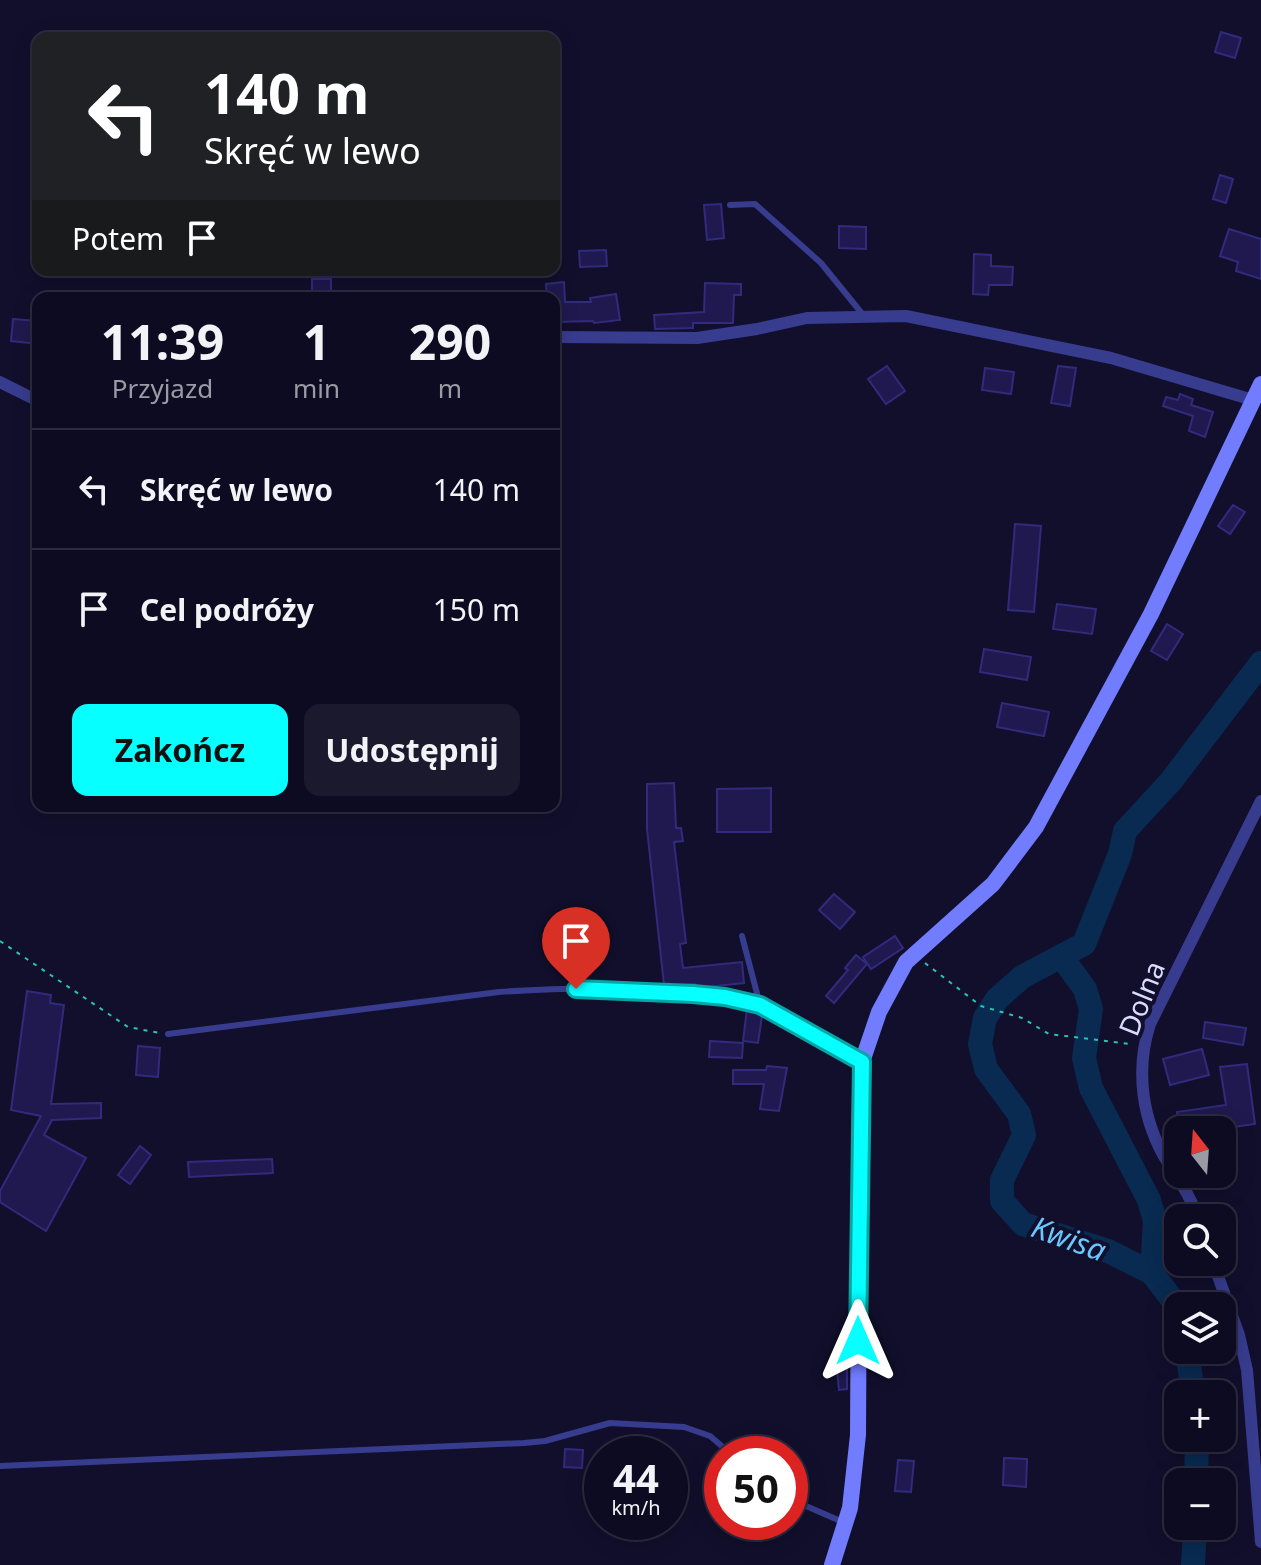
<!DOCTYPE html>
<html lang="pl">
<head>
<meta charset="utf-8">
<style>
  :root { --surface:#0d0b21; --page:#1b192e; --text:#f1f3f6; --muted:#9a9ba5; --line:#2d2b3f; --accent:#06ffff }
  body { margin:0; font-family:"Noto Sans",sans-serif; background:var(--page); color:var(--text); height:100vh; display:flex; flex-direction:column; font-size:30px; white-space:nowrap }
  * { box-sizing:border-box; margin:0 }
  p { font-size:26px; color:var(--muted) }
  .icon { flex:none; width:44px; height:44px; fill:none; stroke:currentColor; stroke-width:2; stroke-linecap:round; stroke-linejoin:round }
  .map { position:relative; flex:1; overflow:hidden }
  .sheet { position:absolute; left:32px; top:292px; width:528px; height:520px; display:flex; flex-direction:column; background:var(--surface); border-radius:16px; box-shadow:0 4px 20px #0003,0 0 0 2px var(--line) }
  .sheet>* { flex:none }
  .top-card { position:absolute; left:32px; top:32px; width:528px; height:244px; border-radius:16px; box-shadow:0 4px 20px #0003,0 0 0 2px var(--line); background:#202124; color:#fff; overflow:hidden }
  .needle { width:52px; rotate:343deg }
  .buttons { position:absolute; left:1164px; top:1116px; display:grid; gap:16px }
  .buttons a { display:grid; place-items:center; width:72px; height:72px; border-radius:16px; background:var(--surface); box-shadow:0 4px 20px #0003,0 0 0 2px var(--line); font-size:40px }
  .speed { position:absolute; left:584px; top:1436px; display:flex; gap:16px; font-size:40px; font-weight:700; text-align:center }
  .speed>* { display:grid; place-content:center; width:104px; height:104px; border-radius:50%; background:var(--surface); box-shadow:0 4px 20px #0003,0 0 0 2px var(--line); line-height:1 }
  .speed small { font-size:20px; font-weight:400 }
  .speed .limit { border:12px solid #d22; background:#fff; color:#111 }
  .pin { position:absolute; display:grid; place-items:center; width:68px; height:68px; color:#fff; margin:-82px -34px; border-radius:50% 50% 50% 0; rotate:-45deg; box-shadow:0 0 8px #0007 }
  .pin .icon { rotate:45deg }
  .me { position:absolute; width:88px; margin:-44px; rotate:0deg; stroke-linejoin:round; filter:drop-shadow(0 0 6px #0008) }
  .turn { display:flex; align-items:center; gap:28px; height:168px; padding:0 40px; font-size:36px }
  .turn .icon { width:104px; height:104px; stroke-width:2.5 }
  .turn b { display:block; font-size:56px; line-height:68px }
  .then { display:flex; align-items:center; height:76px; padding:0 40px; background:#0003; gap:16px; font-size:30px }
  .eta { display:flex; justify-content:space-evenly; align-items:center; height:136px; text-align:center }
  .eta b { font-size:48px; font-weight:700; line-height:56px }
  .button { display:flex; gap:16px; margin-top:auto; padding:16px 40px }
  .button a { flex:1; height:92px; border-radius:16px; background:var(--accent); color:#111; font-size:32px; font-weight:700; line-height:92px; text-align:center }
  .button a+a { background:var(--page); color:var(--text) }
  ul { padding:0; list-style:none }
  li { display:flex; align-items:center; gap:24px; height:120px; padding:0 40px; border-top:2px solid var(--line) }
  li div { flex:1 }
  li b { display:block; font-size:30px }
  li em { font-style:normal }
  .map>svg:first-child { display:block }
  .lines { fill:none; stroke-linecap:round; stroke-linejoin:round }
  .river { stroke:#092b52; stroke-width:24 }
  .building { fill:#1f194f; stroke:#322a7c; stroke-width:2 }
  .path { stroke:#27c6ad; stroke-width:2; stroke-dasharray:4 6; stroke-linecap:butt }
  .lane { stroke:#373c8f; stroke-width:6 }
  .street { stroke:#373c8f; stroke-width:12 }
  .secondary { stroke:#717cff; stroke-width:16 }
  .route-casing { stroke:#04a6a6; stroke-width:20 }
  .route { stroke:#06ffff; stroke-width:14 }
  .labels { text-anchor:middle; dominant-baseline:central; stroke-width:8; stroke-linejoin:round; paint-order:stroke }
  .street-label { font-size:28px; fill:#dbdaff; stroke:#110f2c }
  .water-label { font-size:30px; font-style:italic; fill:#68c8ff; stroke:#110f2c }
</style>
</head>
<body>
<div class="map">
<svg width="1261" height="1565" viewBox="0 0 1261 1565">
  <rect width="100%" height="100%" fill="#110f2c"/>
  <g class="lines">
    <!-- river -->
    <g class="river">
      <path d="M1061,956L1085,989L1091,1009L1084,1058L1091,1088L1149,1200L1155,1221L1152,1273"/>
      <path d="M1178,1307L1152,1273L1108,1251L1023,1224L1002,1201V1180L1024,1135L1019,1114L986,1069L980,1044L985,1018L997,999L1022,977L1084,944L1120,854L1125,831L1171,781L1261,663"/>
      <path d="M1187,1350L1193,1394"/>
      <path d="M1196,1482L1197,1438"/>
      <path d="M1193,1565L1195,1526"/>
    </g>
  </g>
  <!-- building -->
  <g class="building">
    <path d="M1221,32L1241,38L1235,58L1215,52Z"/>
    <path d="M1220,175L1233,179L1226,203L1213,199Z"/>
    <path d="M721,204L724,238L707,240L704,205Z"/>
    <path d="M839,226L866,227V249L839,248Z"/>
    <path d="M1229,229L1261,239V279L1236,271L1238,262L1220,256Z"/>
    <path d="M606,250L607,266L580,267L579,251Z"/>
    <path d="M974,254L991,255V266L1013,267L1012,285H989L988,295L973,294Z"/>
    <rect x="312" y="279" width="19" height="19"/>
    <path d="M564,282L565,302H591L590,298L616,294L620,320L594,323L593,321L554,322V298H547L546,284Z"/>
    <path d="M705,283L741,284V295H734L733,323H693V328L655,329L654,315L704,312Z"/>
    <path d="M13,319L38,321V344L11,341Z"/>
    <path d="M887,366L905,391L886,404L868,379Z"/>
    <path d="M1058,366L1076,368L1070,406L1051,403Z"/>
    <path d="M985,368L1014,372L1011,394L982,390Z"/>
    <path d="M1180,394L1193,399L1191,405L1213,412L1205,437L1189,431L1193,416L1163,406L1166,397L1178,400Z"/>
    <path d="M1233,505L1245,512L1230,534L1218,526Z"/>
    <path d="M1015,524L1041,526L1034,612L1008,610Z"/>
    <path d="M1057,604L1096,609L1092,634L1053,629Z"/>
    <path d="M1167,624L1183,634L1167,660L1151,651Z"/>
    <path d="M984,649L1031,657L1027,680L980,672Z"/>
    <path d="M1002,703L1049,712L1044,736L997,727Z"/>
    <path d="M674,783L676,828H681L683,841L674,842L686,943L680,944L683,968L742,962L744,983L697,988L695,984L664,985L647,829V784Z"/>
    <path d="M771,788V832H717V789Z"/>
    <path d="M834,894L855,912L840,929L819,910Z"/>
    <path d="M895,936L903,948L871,969L863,957Z"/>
    <path d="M856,955L867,964L834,1003L826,996L848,970L845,968Z"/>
    <path d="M27,991L51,995L50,1003L64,1005L51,1104L101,1103V1118L52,1120L44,1135L86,1158L46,1231L0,1202V1191L41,1116L11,1110Z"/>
    <path d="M747,1009L762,1016L758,1043L743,1041Z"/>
    <path d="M1205,1022L1246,1028L1243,1045L1203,1038Z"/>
    <path d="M710,1041L743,1043L742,1058L709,1057Z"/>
    <path d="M138,1046L160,1048L158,1077L136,1075Z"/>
    <path d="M1202,1049L1209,1075L1170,1085L1163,1059Z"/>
    <path d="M1247,1064L1255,1124L1213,1130H1179L1177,1112L1226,1105L1220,1067Z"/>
    <path d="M767,1066L787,1068L779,1111L760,1109L764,1084H733V1070H766Z"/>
    <path d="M140,1146L151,1155L130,1184L118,1175Z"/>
    <path d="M272,1159L273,1173L189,1177L188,1162Z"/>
    <path d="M847,1350V1389L839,1390L835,1352Z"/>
    <path d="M565,1449L583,1450L582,1468L564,1467Z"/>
    <path d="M1004,1458L1027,1459L1026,1487L1003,1485Z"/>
    <path d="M898,1460L914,1461L911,1492L895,1491Z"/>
  </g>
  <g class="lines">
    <!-- path -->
    <g class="path">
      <path d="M0,941L128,1027L160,1033"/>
      <path d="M925,963L981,1006L1022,1018L1049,1034L1130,1044"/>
    </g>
    <!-- lane -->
    <g class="lane">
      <path d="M730,205L755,204L821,263L864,316"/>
      <path d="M168,1034L499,992C582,986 679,986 760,1005L742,936"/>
      <path d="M0,1466L524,1443L545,1441L610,1423L684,1427L710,1436L731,1454"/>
      <path d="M790,1499L845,1523"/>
    </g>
    <!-- street -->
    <g class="street">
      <path d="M554,337L697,338L757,329L807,318L906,316L1111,358L1253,400"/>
      <path d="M0,382L38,401"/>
      <path d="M760,1005L862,1062"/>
      <path d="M1198,1218C1191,1197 1180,1182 1168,1163C1142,1121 1135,1071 1150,1024L1261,801"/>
      <path d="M1213,1262L1239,1335L1247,1370L1261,1542"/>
    </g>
    <!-- secondary -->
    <path class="secondary" d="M832,1565L850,1508L858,1435L860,1086L862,1062L879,1012L906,962L993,884L1036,827L1151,614L1261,384"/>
  </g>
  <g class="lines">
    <!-- route casing -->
    <g class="route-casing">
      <path id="route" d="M576,989L693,994L725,997L760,1005L862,1062L858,1341"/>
    </g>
    <!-- route -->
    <use href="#route" class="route"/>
  </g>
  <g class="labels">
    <!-- street labels -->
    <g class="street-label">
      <text transform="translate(1141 998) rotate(-68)">Dolna</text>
    </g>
    <!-- water labels -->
    <g class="water-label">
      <text transform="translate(1069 1238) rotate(20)">Kwisa</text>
    </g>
  </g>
</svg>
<div class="buttons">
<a><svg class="needle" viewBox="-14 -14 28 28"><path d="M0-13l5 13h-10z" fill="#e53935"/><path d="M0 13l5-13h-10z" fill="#9a9ba5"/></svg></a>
<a><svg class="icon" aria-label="search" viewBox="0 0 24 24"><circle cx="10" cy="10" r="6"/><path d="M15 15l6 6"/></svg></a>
<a><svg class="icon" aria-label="layers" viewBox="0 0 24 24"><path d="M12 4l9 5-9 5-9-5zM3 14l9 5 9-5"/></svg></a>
<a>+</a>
<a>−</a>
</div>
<div class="speed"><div>44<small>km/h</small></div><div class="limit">50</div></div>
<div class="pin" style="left:576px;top:989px;background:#d93025"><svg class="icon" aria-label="arrive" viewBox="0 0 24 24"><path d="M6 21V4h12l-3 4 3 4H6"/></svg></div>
<svg class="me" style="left:858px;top:1341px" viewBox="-20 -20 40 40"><path d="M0-17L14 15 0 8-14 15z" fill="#06ffff" stroke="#fff" stroke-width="4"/></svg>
<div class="top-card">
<div class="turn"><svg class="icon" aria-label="left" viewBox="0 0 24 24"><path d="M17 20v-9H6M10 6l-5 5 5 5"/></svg><div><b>140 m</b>Skręć w lewo</div></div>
<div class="then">Potem<svg class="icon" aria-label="arrive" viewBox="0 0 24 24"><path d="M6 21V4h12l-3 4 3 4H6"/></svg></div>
</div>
<section class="sheet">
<div class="eta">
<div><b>11:39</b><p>Przyjazd</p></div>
<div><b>1</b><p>min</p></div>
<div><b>290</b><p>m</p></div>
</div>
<ul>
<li><svg class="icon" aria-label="left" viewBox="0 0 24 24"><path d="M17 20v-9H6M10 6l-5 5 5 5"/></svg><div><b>Skręć w lewo</b></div><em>140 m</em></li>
<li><svg class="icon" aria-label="arrive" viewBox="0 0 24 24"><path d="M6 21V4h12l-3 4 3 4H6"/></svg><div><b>Cel podróży</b></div><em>150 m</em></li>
</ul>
<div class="button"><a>Zakończ</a><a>Udostępnij</a></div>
</section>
</div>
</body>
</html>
